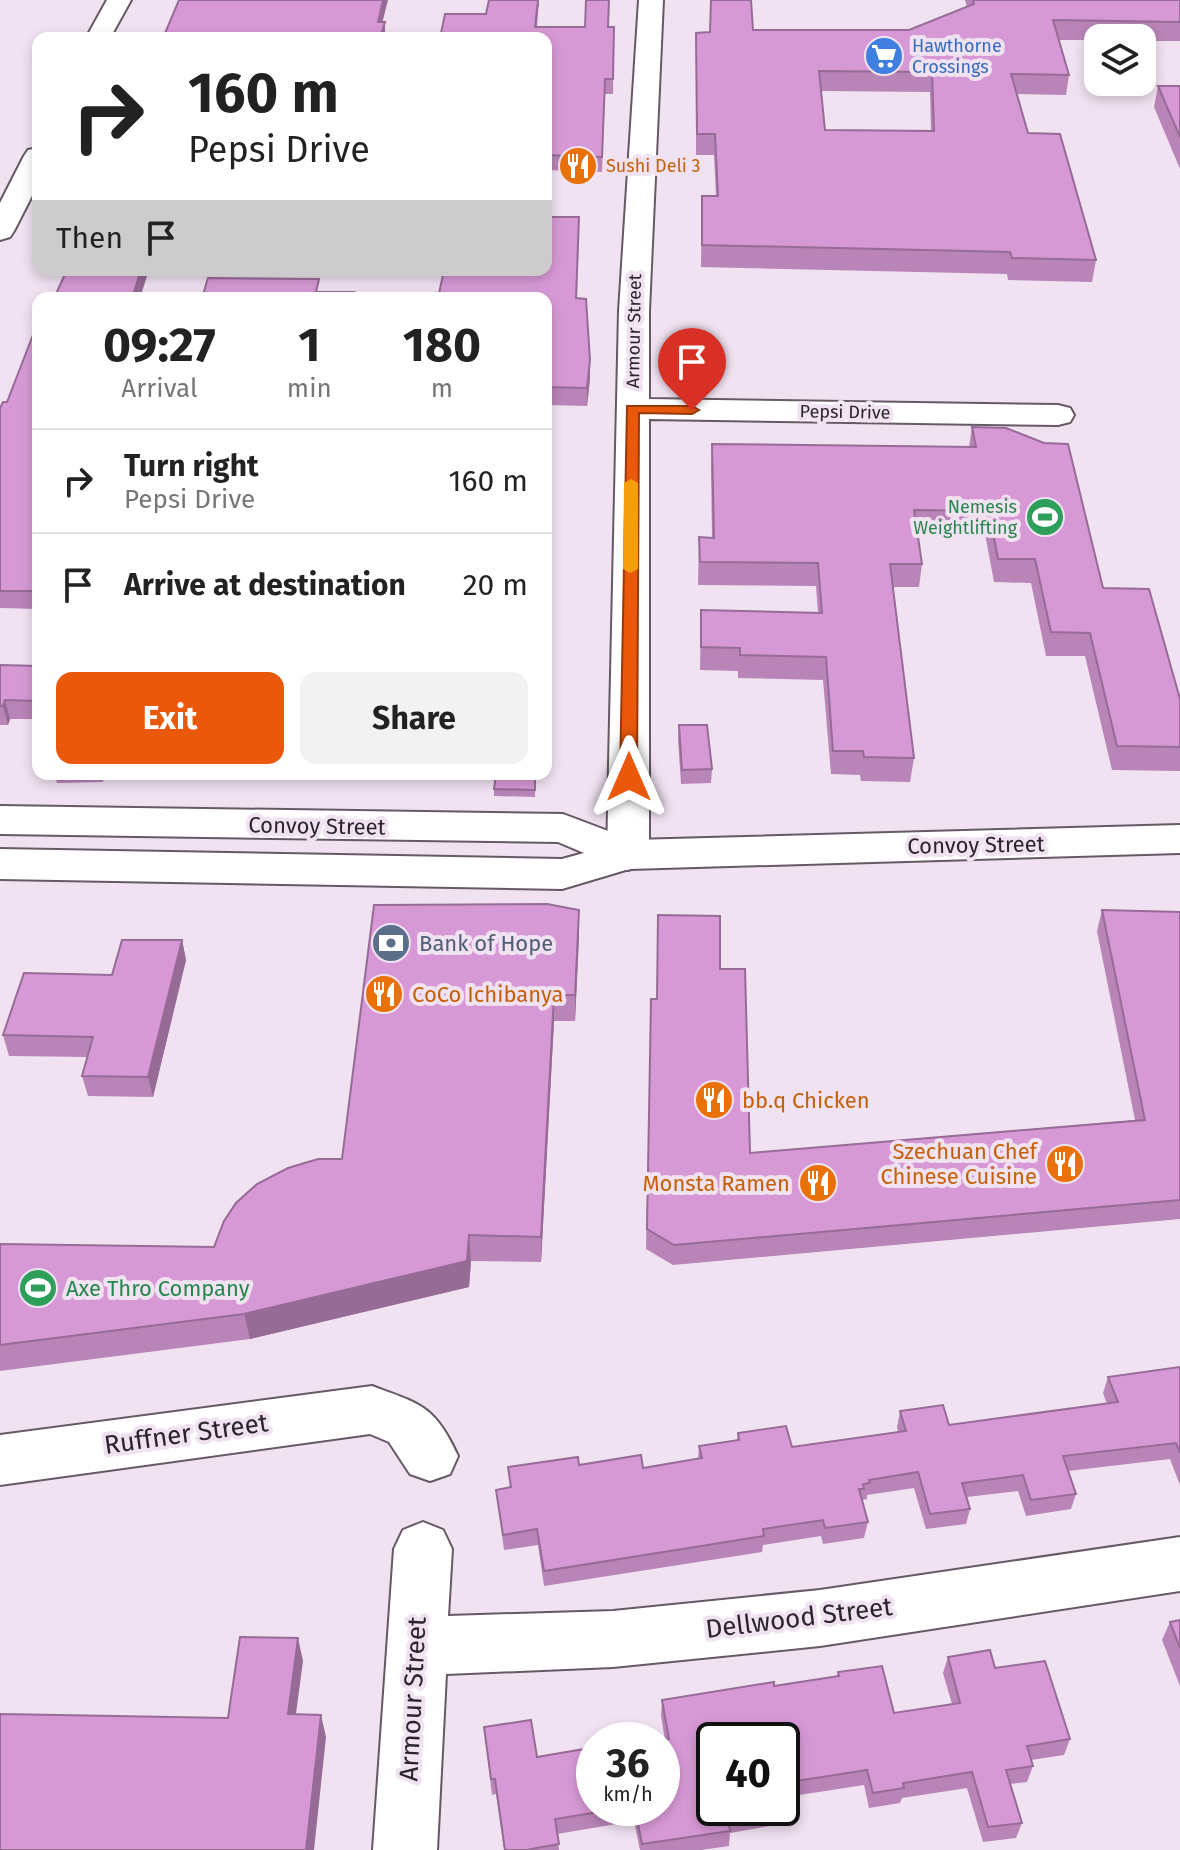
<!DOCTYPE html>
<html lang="en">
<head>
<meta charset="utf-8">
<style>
  :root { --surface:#fff; --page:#f2f2f2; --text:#222; --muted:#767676; --line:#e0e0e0; --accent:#ea580c }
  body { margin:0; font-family:"Fira Sans",sans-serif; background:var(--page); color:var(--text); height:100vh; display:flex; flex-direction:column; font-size:30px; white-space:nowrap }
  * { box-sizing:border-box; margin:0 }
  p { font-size:26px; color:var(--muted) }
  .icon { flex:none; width:44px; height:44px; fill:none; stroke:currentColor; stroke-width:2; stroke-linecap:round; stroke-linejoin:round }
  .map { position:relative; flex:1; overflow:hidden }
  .panel { position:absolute; left:32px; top:292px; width:520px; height:488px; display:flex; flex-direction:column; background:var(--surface); border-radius:16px; box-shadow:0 4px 12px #0003 }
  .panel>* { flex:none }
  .top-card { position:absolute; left:32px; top:32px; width:520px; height:244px; border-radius:16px; box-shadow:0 4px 12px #0003; background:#fff; color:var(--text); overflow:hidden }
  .tools { position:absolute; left:1084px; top:24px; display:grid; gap:16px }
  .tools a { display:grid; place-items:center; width:72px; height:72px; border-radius:16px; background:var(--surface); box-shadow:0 4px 12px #0003; font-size:40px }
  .speed { position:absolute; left:576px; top:1722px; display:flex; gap:16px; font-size:40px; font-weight:700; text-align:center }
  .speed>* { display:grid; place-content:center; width:104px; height:104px; border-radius:50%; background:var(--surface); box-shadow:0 4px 12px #0003; line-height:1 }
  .speed small { font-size:20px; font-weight:400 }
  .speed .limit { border:4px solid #111; border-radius:12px; background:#fff; color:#111 }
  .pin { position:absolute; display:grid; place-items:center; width:68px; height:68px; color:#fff; margin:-82px -34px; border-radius:50% 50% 50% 0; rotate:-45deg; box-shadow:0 0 8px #0007 }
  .pin .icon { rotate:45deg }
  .me { position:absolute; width:88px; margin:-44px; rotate:0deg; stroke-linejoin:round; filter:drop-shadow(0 0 6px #0008) }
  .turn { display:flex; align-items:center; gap:28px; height:168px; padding:0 24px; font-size:36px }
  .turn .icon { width:104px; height:104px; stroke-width:2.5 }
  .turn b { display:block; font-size:56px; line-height:68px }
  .then { display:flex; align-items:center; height:76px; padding:0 24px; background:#0003; gap:16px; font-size:30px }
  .eta { display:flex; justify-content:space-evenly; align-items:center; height:136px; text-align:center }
  .eta b { font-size:48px; font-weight:700; line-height:56px }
  .cta { display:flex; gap:16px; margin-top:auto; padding:16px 24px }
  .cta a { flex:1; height:92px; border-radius:16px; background:var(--accent); color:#fff; font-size:32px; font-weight:700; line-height:92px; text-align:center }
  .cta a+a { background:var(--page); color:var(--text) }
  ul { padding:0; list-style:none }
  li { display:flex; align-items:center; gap:24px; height:104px; padding:0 24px; border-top:2px solid var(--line) }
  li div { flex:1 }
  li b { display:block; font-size:30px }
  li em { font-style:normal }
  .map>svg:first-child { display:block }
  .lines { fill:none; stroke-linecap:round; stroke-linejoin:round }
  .minor-casing { stroke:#665965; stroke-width:4 }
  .major-casing { stroke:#665965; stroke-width:4 }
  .minor { fill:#fff; fill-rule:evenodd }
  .major { fill:#fff; fill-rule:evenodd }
  .wall { fill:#b984b8; fill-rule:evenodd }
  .shaded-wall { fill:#966b96 }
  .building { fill:#d799d6; stroke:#966b96; stroke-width:2; fill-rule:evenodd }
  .route { fill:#ea580c; stroke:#983908; stroke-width:2 }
  .slow { fill:#f59e0b }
  .labels { text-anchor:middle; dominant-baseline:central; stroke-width:8; stroke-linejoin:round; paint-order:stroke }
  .far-shop-label { font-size:18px; fill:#366cbe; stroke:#f1e2f1; text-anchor:start }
  .far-food-label { font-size:18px; fill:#c56008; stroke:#f1e2f1; text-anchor:start }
  .far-street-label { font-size:18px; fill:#2b252b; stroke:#f1e2f1 }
  .far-leisure-label { font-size:18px; fill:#27864d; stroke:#f1e2f1; text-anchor:end }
  .street-label { font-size:22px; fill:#2b252b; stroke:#f1e2f1 }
  .service-label { font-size:22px; fill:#4e5e75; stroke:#f1e2f1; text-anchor:start }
  .food-label { font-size:22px; fill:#c56008; stroke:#f1e2f1; text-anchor:start }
  .leisure-label { font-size:22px; fill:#27864d; stroke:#f1e2f1; text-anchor:start }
  .near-street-label { font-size:26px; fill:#2b252b; stroke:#f1e2f1 }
</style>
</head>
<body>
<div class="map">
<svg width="1180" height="1850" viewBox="0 0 1180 1850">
  <rect width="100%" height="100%" fill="#f1e2f1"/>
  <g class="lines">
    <!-- minor casing -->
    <g class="minor-casing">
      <g id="minor">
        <path d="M639,0H663L649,311V399L1058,405L1070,408L1074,415L1070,422L1058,425L649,419V855L643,865L628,870L613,865L607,855L619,311Z"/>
        <path d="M372,1386C421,1404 435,1406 458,1456L450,1474L430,1481L410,1474L389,1442L370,1434L0,1485V1435Z"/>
        <path d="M423,1522L443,1530L452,1549L448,1616L613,1611L820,1590L1180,1537V1591L820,1646L613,1667L446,1674L437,1850H373L394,1549L403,1530Z"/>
      </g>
    </g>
    <!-- major casing -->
    <g class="major-casing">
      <g id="major">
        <path d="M107,0H131L110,38H86Z"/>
        <path d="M38,148V184L14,231L10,237L0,240V203L24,156L28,150Z"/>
        <path d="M0,806L563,814L632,840L1180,825V853L629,869L562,889L0,879V849L562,859L584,853L558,842L0,834Z"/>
      </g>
    </g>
    <!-- minor -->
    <use href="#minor" class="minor"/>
    <!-- major -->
    <use href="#major" class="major"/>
  </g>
  <!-- wall -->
  <g class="wall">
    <path d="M489,0H539L537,27H614L613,94H605L602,172L546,170V38L486,14Z"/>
    <path d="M965,0H1180V41H1142V38H1098V40H1059L1069,75L1066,95L1017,94L1028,133L1096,260L1092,282L1008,280L1007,274L701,267L702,196H716L714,155H696V33L753,30H909L967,7ZM821,91L930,92L931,131L825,130Z"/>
    <path d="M1158,86H1180V169L1154,107Z"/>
    <path d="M579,234L577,298L590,378L587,406L546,405V270Z"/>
    <path d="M38,322V609L0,608V408L7,402Z"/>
    <path d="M972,427L1103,588L1180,699V771L1112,770L1085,656H1046L1031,583L994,582L985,534L917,533L922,564L919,587H893L914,758L910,782L861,781L860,775L831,774L823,680L738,678V671L700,670L701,610L818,613L816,586L698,585L699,537L712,538L711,466L712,444L969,447Z"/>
    <path d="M0,665L38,666V719H10L8,725H0Z"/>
    <path d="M679,725L712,769L711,783L681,784L678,739Z"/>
    <path d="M48,774H106L103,782L57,783L55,776H48Z"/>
    <path d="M187,774H287L286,778L188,779Z"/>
    <path d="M535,774V797L494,796V789Z"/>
    <path d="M579,910V936L575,1021H554L541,1262L471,1261L469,1287L250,1339L0,1371V1244L214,1247L342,1159Z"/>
    <path d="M1102,910L1180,912V1219L673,1265L646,1249L651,999H657L720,969L750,1153L1135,1120L1097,931Z"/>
    <path d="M182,940L186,960L153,1097L88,1096L82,1076L87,1057L9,1056L3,1035Z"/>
    <path d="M1180,1367V1485L1170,1459L1068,1471L1076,1494L1071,1509L1026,1516L1018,1491L967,1497L970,1509L966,1524L926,1529L914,1488L867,1495V1499L862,1500L868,1522L864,1538L823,1544L821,1536L763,1545L762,1552L544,1586L538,1545L504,1550L496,1490L510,1488L508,1467L579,1465L643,1468L698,1459L699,1446L737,1441L738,1433L792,1447L898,1432L897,1427L900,1411L949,1425L1107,1404L1103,1393L1108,1377Z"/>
    <path d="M1180,1620V1686L1162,1640L1170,1622Z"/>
    <path d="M948,1657L995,1668L1070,1739L1064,1755L1031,1760L1033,1766L1027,1782L1010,1784L1022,1823L1016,1838L983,1842L967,1788L902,1798L900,1803L869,1808L864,1785L793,1796L795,1807L792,1822L730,1833L729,1846L701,1850H640L634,1821L557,1834L559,1850H504L496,1794L492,1795L484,1727L537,1757L594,1808H662L665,1740L661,1716L662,1700L774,1686L837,1677L838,1672L894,1713L952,1704L943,1673Z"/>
  </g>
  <!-- shaded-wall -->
  <g class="shaded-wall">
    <path d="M383,0H388L379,36L378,22Z"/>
    <path d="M538,0H539L535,38V27Z"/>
    <path d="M385,22V38H380Z"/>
    <path d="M141,270H149L140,298H132Z"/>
    <path d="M590,360V378L587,406V388Z"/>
    <path d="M5,700L10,719L8,725L3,706Z"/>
    <path d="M579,910V936L575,1021V995Z"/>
    <path d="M182,940L186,960L153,1097L148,1077Z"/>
    <path d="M554,995V1021L541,1262V1237Z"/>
    <path d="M469,1235L471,1261L469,1287L250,1339L244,1314Z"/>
    <path d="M298,1638L303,1661L293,1736L288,1714Z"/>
    <path d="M321,1715L326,1737L314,1850H306Z"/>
  </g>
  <!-- building -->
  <g class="building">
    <path d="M179,0H383L378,22H385L380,38H163Z"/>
    <path d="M489,0H538L535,27H585L586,0H609L608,27H614L613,79H605L602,157L546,155V38H440L445,14H486Z"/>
    <path d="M711,0H751L753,30H909L974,4L973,0H1180V22L1053,20L1069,75L1011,74L1028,133L1060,134L1096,260L1012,258L1010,252L702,245V196H718L715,134H697L696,33L710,32ZM819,71L932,72L934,131L825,130Z"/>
    <path d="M1158,86H1180V137Z"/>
    <path d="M546,217H579L576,298L586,299L590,360L587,388L546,387V298H438L444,270H546Z"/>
    <path d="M67,270H141L132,298H54Z"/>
    <path d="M208,278L319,279L316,292H354L352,298H202Z"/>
    <path d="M38,322V591H0V408L3,402H7Z"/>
    <path d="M972,427L1006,428L1044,443L1068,444L1103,588L1149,589L1180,699V747L1117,746L1090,633L1051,632L1035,559H998L989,511L914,510L922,564H890L914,758L864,757L863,751H833L826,657L740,655V648L701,647V610L822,613L818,563L700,562L699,537L714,538L712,444L976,447Z"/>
    <path d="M0,665L38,666V701L5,700L3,706H0Z"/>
    <path d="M679,725H707L712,769L682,770Z"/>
    <path d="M496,774H535V790L494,789Z"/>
    <path d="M547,904L579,910L575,995H554L541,1237L469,1235L467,1261L244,1314L0,1345V1244L214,1247L224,1221L236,1203L257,1184L288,1168L318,1159H342L374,905Z"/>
    <path d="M1102,910L1180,912V1200L674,1245L647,1229L651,999H657L658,915L720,916V969H745L750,1153L1145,1120Z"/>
    <path d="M122,940H182L148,1077L82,1076L93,1037L3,1035L24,973L112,975Z"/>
    <path d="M1180,1367V1453L1176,1443L1063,1456L1076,1494L1031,1500L1023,1475L962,1483L970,1509L930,1514L918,1472L869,1480L870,1483L863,1484L864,1489H859L868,1522L825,1528L823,1520L763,1529L764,1536L544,1571L537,1529L503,1535L496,1490L511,1487L508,1467L578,1457L579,1465L641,1455L643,1468L702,1458L699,1446L739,1440L738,1433L786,1426L792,1447L906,1431L900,1411L943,1405L949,1425L1118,1402L1108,1377Z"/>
    <path d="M1180,1620V1648L1170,1622Z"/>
    <path d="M240,1637L298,1638L288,1714L321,1715L306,1850H0V1714L228,1718Z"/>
    <path d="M990,1650L995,1668L1045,1661L1070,1739L1027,1746L1033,1766L1006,1770L1022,1823L988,1827L972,1772L903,1783L904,1788L873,1793L867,1770L790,1782L795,1807L728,1818L730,1831L642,1844L635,1808H662V1740L669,1739L662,1700L774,1682V1686L839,1676L838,1672L882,1666L894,1713L960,1703L948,1657ZM714,1740H782V1808H714Z"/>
    <path d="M531,1720L537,1757L590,1748V1752L594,1751V1808H623L555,1819L559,1844L526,1850H505L495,1779H491L484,1727Z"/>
  </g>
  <!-- route -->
  <path class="route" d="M627,406H692L699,410L692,414L639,413L637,777L629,783L620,777Z"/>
  <!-- slow -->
  <path class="slow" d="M631,479L638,483V569L630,573L623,569L624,483Z"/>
  <!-- icons -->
  <defs>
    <g id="supermarket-disc" transform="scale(2)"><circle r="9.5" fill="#3f7fe0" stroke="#f1e2f1"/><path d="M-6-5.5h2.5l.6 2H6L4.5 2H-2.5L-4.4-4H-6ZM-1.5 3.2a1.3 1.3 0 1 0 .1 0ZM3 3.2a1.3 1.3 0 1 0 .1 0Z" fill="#fff"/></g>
    <g id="restaurant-disc" transform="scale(2)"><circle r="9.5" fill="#e8710a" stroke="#f1e2f1"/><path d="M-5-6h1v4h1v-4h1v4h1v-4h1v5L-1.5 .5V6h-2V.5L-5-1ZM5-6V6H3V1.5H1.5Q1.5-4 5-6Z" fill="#fff"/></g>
    <g id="stadium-disc" transform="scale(2)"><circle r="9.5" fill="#2e9e5b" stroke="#f1e2f1"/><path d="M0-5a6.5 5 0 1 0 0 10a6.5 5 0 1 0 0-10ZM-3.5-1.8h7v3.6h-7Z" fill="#fff"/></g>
    <g id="bank-disc" transform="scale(2)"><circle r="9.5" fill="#5c6f8a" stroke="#f1e2f1"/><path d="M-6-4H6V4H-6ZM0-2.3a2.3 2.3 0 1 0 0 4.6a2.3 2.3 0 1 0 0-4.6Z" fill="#fff"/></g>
  </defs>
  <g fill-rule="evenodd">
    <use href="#supermarket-disc" x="884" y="56"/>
    <use href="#restaurant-disc" x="578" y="166"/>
    <use href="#stadium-disc" x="1045" y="517"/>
    <use href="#bank-disc" x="391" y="943"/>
    <use href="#restaurant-disc" x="384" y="994"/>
    <use href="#restaurant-disc" x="714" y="1100"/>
    <use href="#restaurant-disc" x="1065" y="1164"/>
    <use href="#restaurant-disc" x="818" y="1183"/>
    <use href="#stadium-disc" x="38" y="1288"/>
  </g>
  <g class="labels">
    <!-- far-shop labels -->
    <g class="far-shop-label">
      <text x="912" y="46">Hawthorne<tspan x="912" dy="21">Crossings</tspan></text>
    </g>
    <!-- far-food labels -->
    <g class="far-food-label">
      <text x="606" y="166">Sushi Deli 3</text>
    </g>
    <!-- far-street labels -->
    <g class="far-street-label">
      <text transform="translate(634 331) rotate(-89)">Armour Street</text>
      <text transform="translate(845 412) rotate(1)">Pepsi Drive</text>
    </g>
    <!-- far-leisure labels -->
    <g class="far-leisure-label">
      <text x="1017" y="507">Nemesis<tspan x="1017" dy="21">Weightlifting</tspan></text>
    </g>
    <!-- street labels -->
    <g class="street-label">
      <text transform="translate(317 826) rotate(1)">Convoy Street</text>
      <text transform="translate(976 845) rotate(-1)">Convoy Street</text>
    </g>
    <!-- service labels -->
    <g class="service-label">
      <text x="419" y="943">Bank of Hope</text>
    </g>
    <!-- food labels -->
    <g class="food-label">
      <text x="412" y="994">CoCo Ichibanya</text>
      <text x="742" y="1100">bb.q Chicken</text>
      <text x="1037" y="1151" text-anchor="end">Szechuan Chef<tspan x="1037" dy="25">Chinese Cuisine</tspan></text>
      <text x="790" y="1183" text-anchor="end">Monsta Ramen</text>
    </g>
    <!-- leisure labels -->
    <g class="leisure-label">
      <text x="66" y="1288">Axe Thro Company</text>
    </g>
    <!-- near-street labels -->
    <g class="near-street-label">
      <text transform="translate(186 1434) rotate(-8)">Ruffner Street</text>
      <text transform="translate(799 1618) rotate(-7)">Dellwood Street</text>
      <text transform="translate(413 1699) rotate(-87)">Armour Street</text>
    </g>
  </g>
</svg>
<div class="tools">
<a><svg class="icon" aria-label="layers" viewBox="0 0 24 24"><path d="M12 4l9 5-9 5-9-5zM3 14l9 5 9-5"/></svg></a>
</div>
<div class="speed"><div>36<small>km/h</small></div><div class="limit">40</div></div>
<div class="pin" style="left:692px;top:410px;background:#d93025"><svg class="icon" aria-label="arrive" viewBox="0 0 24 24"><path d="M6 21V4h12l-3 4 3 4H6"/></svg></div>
<svg class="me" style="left:629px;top:777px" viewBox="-20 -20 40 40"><path d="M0-17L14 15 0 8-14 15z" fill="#ea580c" stroke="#fff" stroke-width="4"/></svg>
<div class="top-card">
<div class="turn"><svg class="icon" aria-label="right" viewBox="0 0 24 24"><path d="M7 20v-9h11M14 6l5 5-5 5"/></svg><div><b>160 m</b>Pepsi Drive</div></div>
<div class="then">Then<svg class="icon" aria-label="arrive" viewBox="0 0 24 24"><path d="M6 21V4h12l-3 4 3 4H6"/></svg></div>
</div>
<section class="panel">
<div class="eta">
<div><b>09:27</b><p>Arrival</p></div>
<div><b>1</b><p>min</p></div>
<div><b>180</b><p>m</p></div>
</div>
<ul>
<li><svg class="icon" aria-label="right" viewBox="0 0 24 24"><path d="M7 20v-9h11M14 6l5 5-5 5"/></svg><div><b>Turn right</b><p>Pepsi Drive</p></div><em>160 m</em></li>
<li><svg class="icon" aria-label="arrive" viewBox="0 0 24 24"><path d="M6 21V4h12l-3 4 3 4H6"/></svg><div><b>Arrive at destination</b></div><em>20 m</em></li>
</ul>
<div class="cta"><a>Exit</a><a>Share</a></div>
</section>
</div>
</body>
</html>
